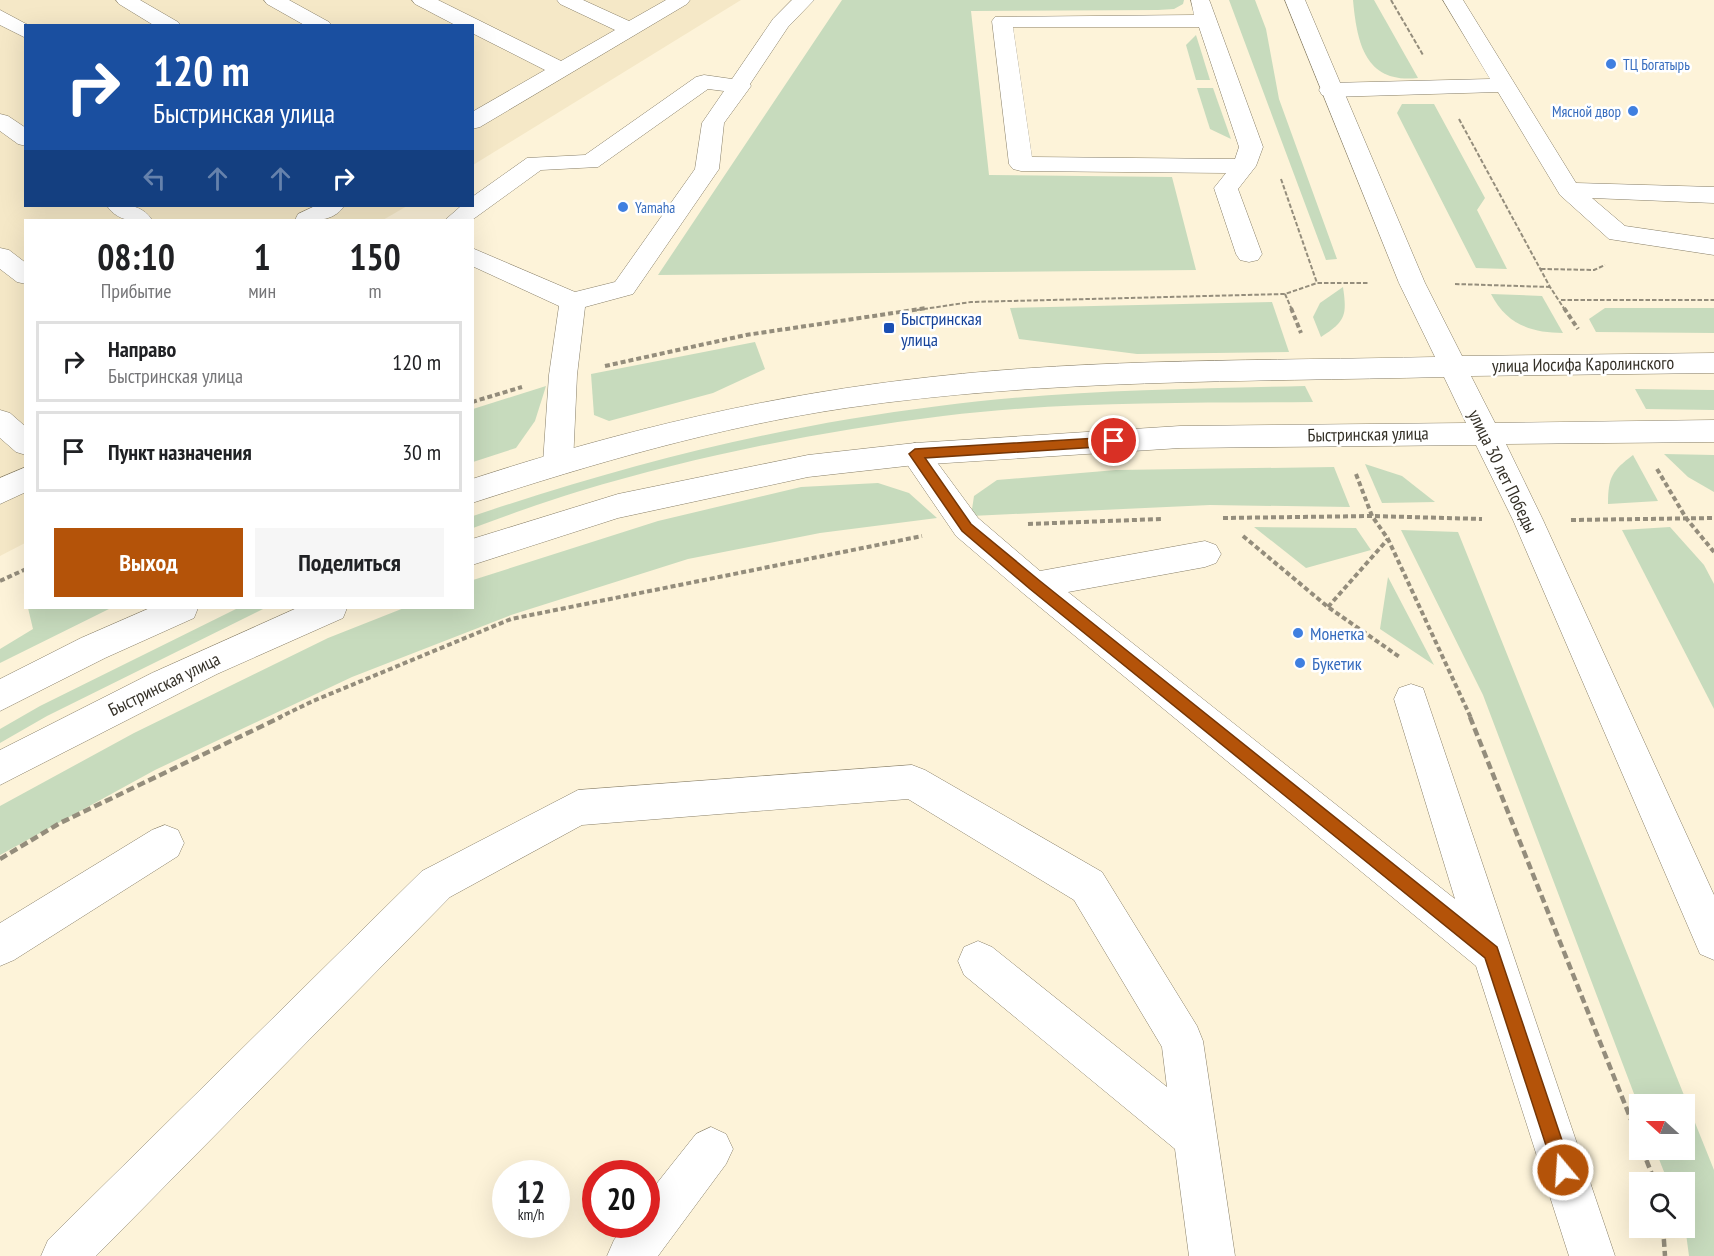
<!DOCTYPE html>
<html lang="ru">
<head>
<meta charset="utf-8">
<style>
  :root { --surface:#fff; --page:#f6f6f6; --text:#202124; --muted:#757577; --line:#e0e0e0; --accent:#b45309 }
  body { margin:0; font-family:"PT Sans Narrow",sans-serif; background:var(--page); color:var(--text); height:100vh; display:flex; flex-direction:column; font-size:22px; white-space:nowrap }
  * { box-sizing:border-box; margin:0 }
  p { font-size:20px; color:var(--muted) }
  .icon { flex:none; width:33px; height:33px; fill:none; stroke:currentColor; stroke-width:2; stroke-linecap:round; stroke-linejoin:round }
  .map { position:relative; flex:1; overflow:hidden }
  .side { position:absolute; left:24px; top:219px; width:450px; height:390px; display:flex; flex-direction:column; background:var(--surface); border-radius:0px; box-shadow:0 6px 24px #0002 }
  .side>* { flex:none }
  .guide { position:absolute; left:24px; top:24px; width:450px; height:183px; border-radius:0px; box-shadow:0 6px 24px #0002; background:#1a4fa0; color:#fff; overflow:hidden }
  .needle { width:39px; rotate:291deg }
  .buttons { position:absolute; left:1629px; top:1094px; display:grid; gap:12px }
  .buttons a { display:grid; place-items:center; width:66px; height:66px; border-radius:0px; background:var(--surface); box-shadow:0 6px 24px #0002; font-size:30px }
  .speed { position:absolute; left:492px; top:1160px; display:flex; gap:12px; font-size:30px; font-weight:700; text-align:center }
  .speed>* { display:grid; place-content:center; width:78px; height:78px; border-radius:50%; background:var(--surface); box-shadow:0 6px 24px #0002; line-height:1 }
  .speed small { font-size:15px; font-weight:400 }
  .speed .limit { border:9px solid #d22; background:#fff; color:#111 }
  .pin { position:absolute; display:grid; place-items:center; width:51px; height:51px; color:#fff; margin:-26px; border:3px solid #fff; border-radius:50%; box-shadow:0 2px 6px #0007 }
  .me { position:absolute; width:66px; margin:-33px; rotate:342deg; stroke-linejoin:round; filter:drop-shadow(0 0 4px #0008) }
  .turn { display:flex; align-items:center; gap:21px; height:126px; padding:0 30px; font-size:27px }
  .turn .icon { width:78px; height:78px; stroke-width:2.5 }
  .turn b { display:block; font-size:42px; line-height:51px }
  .lanes { display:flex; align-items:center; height:57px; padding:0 30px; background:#0003; justify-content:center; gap:30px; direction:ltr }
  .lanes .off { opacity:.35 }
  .eta { display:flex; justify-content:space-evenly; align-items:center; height:102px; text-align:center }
  .eta b { font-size:36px; font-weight:600; line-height:42px }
  .action { display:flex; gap:12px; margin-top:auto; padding:12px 30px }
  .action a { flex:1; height:69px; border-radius:0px; background:var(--accent); color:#fff; font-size:24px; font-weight:600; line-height:69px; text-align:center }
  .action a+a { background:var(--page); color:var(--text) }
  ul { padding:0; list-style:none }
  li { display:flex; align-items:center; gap:18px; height:81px; margin:0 12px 9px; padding:0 18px; border:3px solid var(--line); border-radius:0px }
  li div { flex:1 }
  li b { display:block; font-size:22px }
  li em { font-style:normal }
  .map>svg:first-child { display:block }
  .built { fill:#f5e8c7 }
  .green { fill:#c7dbbd }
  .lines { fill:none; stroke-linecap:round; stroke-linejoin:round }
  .minor-casing { stroke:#887f68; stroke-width:1 }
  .major-casing { stroke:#887f68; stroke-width:1 }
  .path-far2 { stroke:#948d7c; stroke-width:2; stroke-dasharray:4.5 2; stroke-linecap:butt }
  .path-far1 { stroke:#948d7c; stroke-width:4; stroke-dasharray:5 3; stroke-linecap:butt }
  .path { stroke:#948d7c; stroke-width:4.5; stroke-dasharray:8 4; stroke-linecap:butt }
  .minor { fill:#fff; fill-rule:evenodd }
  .major { fill:#fff; fill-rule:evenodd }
  .route { fill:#b45309; stroke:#753606; stroke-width:1.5 }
  .shop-dot { fill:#3f7fe0; stroke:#fff; stroke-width:2 }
  .transit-dot { fill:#1a4fb4; stroke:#fff; stroke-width:2 }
  .labels { text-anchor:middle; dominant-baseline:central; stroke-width:5; stroke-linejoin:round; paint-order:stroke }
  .far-shop-label { font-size:15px; fill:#366cbe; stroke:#fff; text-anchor:start }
  .transit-label { font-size:18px; fill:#164399; stroke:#fff; text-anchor:start }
  .street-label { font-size:18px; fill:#353128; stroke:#fff }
  .shop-label { font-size:18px; fill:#366cbe; stroke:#fff; text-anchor:start }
</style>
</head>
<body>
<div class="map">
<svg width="1714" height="1256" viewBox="0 0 1714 1256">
  <rect width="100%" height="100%" fill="#fdf3d9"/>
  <!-- built -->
  <path class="built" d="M0,0H741L473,165L472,26H26V206H407L383,220H26L25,543L0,556Z"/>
  <!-- green -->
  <g class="green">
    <path d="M842,0H1184L1183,4L1174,9L1158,10L971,11L989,175L1172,177L1196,270L658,275Z"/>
    <path d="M1229,0H1255L1266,29L1279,99L1337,259L1326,260Z"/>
    <path d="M1353,0H1374L1418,78C1365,84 1357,43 1353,0Z"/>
    <path d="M1196,35L1210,80H1196L1186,45Z"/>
    <path d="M1197,88H1213L1231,139L1210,129Z"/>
    <path d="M1402,104H1434L1485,198L1477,210L1507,269L1476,268L1397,113Z"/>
    <path d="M1343,287C1347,315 1346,321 1321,337L1313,317L1320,303Z"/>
    <path d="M1491,294L1542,296L1563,333C1531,333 1506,324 1491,294Z"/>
    <path d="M1272,302L1289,352L1137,354L1019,339L1010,308Z"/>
    <path d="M1605,308H1714V333L1596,332L1589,319Z"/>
    <path d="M755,342L765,369L713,393L609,421L594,415L591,374Z"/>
    <path d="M546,386L535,421L516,448L473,462V409Z"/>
    <path d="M1305,386L1313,402C1190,403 1065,401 943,416C820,431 698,456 580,491C544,502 508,515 473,528V516C627,464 777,426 939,406C1060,390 1183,389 1305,386Z"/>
    <path d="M1635,389L1714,390V410L1646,409Z"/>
    <path d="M1664,454L1714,455V492L1688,477Z"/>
    <path d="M1633,455L1658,501L1608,504C1608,477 1612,471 1633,455Z"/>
    <path d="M1365,464L1402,476L1435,502L1382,503Z"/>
    <path d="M1334,467L1350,507L1210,505L971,516L974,496L997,480L1116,470Z"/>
    <path d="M878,483L909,493L937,518L820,533L688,559L511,615L352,677L155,770L0,855V806L134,733L328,638L404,608H472L473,580L658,521L801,487Z"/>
    <path d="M1254,527L1356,528L1371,550L1306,568Z"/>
    <path d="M1670,527L1704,565L1714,584V709L1622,530Z"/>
    <path d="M1401,530L1458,532L1714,1170V1256H1689L1685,1226L1684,1182H1668L1655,1149H1684V1104H1640L1639,1107L1483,695Z"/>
    <path d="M1388,577L1434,665L1380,629Z"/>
    <path d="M28,608H111L0,663V649L33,629Z"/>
    <path d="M238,608H265L47,716L0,743V729L40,706Z"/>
  </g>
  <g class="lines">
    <!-- minor casing -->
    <g class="minor-casing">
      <g id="minor">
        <path d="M116,0H140L178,22L181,26H155L119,4Z"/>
        <path d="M264,0H289L329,22L332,26H306L267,4Z"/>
        <path d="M412,0H438L561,61L615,30L560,4L557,0H583L629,21L666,0H690L687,4L480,127L472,129V112L545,70L472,33V26H457L415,4Z"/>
        <path d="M792,0H814L788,27L750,84L751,86L724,123L719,169L633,294L585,307L577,375L573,463L568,471L558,474L548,471L543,463L549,375L559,306L472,266V248L575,292L615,282L695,169L702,123L724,91L708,89L598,167L541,170L472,220H445L461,206H472V197L527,158L585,155L696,77L704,75L732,79L773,19Z"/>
        <path d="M1191,0H1209L1210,2L1263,147L1256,166L1238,189L1262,254L1258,260L1249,262L1240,260L1236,254L1214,188L1226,173L1021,171L1013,169L1009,164L992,21L995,17L1194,15ZM1013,27H1199L1239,147L1235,159L1032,157Z"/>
        <path d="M1443,0H1463L1576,183L1714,187V203L1592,198L1625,226L1714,239V255L1609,239L1560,195L1498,92L1330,97L1322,95L1319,90L1322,85L1330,83L1490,79Z"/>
        <path d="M0,10L30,26H26V38L0,25Z"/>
        <path d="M0,114L8,116L26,128V146L18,144L0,131Z"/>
        <path d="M107,206C124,204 142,204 152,220C135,222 118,222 107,206Z"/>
        <path d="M315,206H344C333,223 313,220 295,220L298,214Z"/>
        <path d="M0,248L9,250L26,263V284L17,282L0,269Z"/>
        <path d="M0,410L10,413L26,427V455L16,452L0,438Z"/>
        <path d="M915,443L925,446L978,518L1040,571L1205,541L1216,545L1221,554L1216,563L1205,567L1068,592L1455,899L1394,699L1399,688L1411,684L1423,688L1615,1256H1569L1476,966L1024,594L956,536L900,454L905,446Z"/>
        <path d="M26,467V492L0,504V478Z"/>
        <path d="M912,765L925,770L1102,872L1197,1026L1203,1041L1235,1256H1189L1175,1149L964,975L958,961L964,947L978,941L992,947L1167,1087L1162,1047L1074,900L908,799L582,825L450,897L96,1256H41L48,1240L422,871L578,790Z"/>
        <path d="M165,825L178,830L184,843L178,856L14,960L0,966V923L152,830Z"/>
        <path d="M711,1127L726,1134L733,1149L726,1164L658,1256H607L614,1240L626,1224H646V1197L696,1134Z"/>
      </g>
    </g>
    <!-- major casing -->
    <g class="major-casing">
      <g id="major">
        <path d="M1285,0H1305L1425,283L1462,356L1714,353V373L1471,376L1495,423L1714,420V442L1506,444L1543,520L1714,895V960L1700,954L1513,520L1476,445L1180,448L915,465L808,477L618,518L472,565V539L618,494L808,455L915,443L1180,426L1466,423L1444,377C1245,382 1044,379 846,408C718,427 595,463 472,503V479C622,430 774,394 931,377C1098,358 1267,361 1435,357L1399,283Z"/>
        <path d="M150,608H198L194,618L105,658L0,711V679L81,638Z"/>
        <path d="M297,608H347L343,618L217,674L0,785V750L152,673Z"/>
      </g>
    </g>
    <!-- path-far2 -->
    <g class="path-far2">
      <path d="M1391,0L1423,55"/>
      <path d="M1459,119L1550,287L1565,310"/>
      <path d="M1281,179L1317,283"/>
      <path d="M1541,269L1594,270L1605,265"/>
      <path d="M1455,284L1550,287"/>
      <path d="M1285,294L1292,310"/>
      <path d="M1561,300H1714"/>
      <path d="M917,310L971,302L1285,294L1317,283H1369"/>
    </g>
    <!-- path-far1 -->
    <g class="path-far1">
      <path d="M1291,308L1301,333"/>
      <path d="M1564,308L1578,329"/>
      <path d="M605,366L746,335L927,308"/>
      <path d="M472,402L522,387"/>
      <path d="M1657,469L1686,518L1714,552"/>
      <path d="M1356,474L1372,516L1388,539L1471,718"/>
      <path d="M1223,518L1372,516L1482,519"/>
      <path d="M1571,520L1714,518"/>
      <path d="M1028,524L1161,519"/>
      <path d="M1243,536L1328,607L1401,658"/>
      <path d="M0,581L26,569"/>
      <path d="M1328,607L1388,539"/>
      <path d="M278,718L313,701L511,619L922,536"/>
    </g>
    <!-- path -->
    <g class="path">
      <path d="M1470,717L1640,1142"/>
      <path d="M0,859L60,823L281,717"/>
      <path d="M1642,1149L1655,1182"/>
      <path d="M1663,1227L1665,1256"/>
    </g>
    <!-- minor -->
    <use href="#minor" class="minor"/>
    <!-- major -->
    <use href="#major" class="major"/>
  </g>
  <!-- route -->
  <path class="route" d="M1114,437L1120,441L1114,446L925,458L971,524L1040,581L1497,947L1572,1170L1570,1176L1563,1179L1557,1176L1554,1170L1485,958L1030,589L962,531L909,454L915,449Z"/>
  <!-- markers -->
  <g class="shop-dot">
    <circle cx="1611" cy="64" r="6"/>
    <circle cx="1633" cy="111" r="6"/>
    <circle cx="623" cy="207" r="6"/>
    <circle cx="1298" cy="633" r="6"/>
    <circle cx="1300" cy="663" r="6"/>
  </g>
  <rect class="transit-dot" x="883" y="322" width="12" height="12" rx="3"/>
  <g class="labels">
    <!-- far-shop labels -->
    <g class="far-shop-label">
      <text x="1623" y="64">ТЦ Богатырь</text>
      <text x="1621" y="111" text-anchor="end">Мясной двор</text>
      <text x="635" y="207">Yamaha</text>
    </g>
    <!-- transit labels -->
    <g class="transit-label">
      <text x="901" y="318">Быстринская<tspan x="901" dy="21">улица</tspan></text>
    </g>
    <!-- street labels -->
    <g class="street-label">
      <text transform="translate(1583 364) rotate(-1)">улица Иосифа Каролинского</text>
      <text transform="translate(1368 434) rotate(-1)">Быстринская улица</text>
      <text transform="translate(1503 471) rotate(64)">улица 30 лет Победы</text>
      <text transform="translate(164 684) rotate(-26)">Быстринская улица</text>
    </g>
    <!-- shop labels -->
    <g class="shop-label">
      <text x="1310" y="633">Монетка</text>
      <text x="1312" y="663">Букетик</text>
    </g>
  </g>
</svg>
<div class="buttons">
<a><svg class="needle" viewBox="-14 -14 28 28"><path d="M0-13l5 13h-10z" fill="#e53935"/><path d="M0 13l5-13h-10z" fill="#757577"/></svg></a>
<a><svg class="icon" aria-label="search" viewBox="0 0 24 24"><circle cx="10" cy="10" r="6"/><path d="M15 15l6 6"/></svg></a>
</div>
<div class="speed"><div>12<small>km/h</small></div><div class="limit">20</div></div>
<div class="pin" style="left:1114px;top:441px;background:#d93025"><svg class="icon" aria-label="arrive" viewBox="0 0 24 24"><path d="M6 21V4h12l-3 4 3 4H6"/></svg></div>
<svg class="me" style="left:1563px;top:1170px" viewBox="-20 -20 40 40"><circle r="17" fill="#b45309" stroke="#fff" stroke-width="3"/><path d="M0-11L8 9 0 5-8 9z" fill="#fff"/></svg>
<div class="guide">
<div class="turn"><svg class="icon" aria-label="right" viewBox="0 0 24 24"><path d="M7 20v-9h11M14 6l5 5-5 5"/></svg><div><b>120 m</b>Быстринская улица</div></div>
<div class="lanes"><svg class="icon off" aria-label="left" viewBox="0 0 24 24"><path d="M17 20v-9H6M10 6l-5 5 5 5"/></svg><svg class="icon off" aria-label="ahead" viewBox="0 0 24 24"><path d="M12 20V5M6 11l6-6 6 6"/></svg><svg class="icon off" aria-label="ahead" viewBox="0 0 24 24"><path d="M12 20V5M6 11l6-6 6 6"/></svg><svg class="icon" aria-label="right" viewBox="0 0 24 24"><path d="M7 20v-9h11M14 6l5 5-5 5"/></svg></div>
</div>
<section class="side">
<div class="eta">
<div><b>08:10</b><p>Прибытие</p></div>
<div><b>1</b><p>мин</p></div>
<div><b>150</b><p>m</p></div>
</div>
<ul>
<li><svg class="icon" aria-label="right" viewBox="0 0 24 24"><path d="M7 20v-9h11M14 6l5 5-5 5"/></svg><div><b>Направо</b><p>Быстринская улица</p></div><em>120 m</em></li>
<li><svg class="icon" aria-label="arrive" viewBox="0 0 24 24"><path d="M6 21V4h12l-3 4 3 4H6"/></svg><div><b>Пункт назначения</b></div><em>30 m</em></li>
</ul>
<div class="action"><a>Выход</a><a>Поделиться</a></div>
</section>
</div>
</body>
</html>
